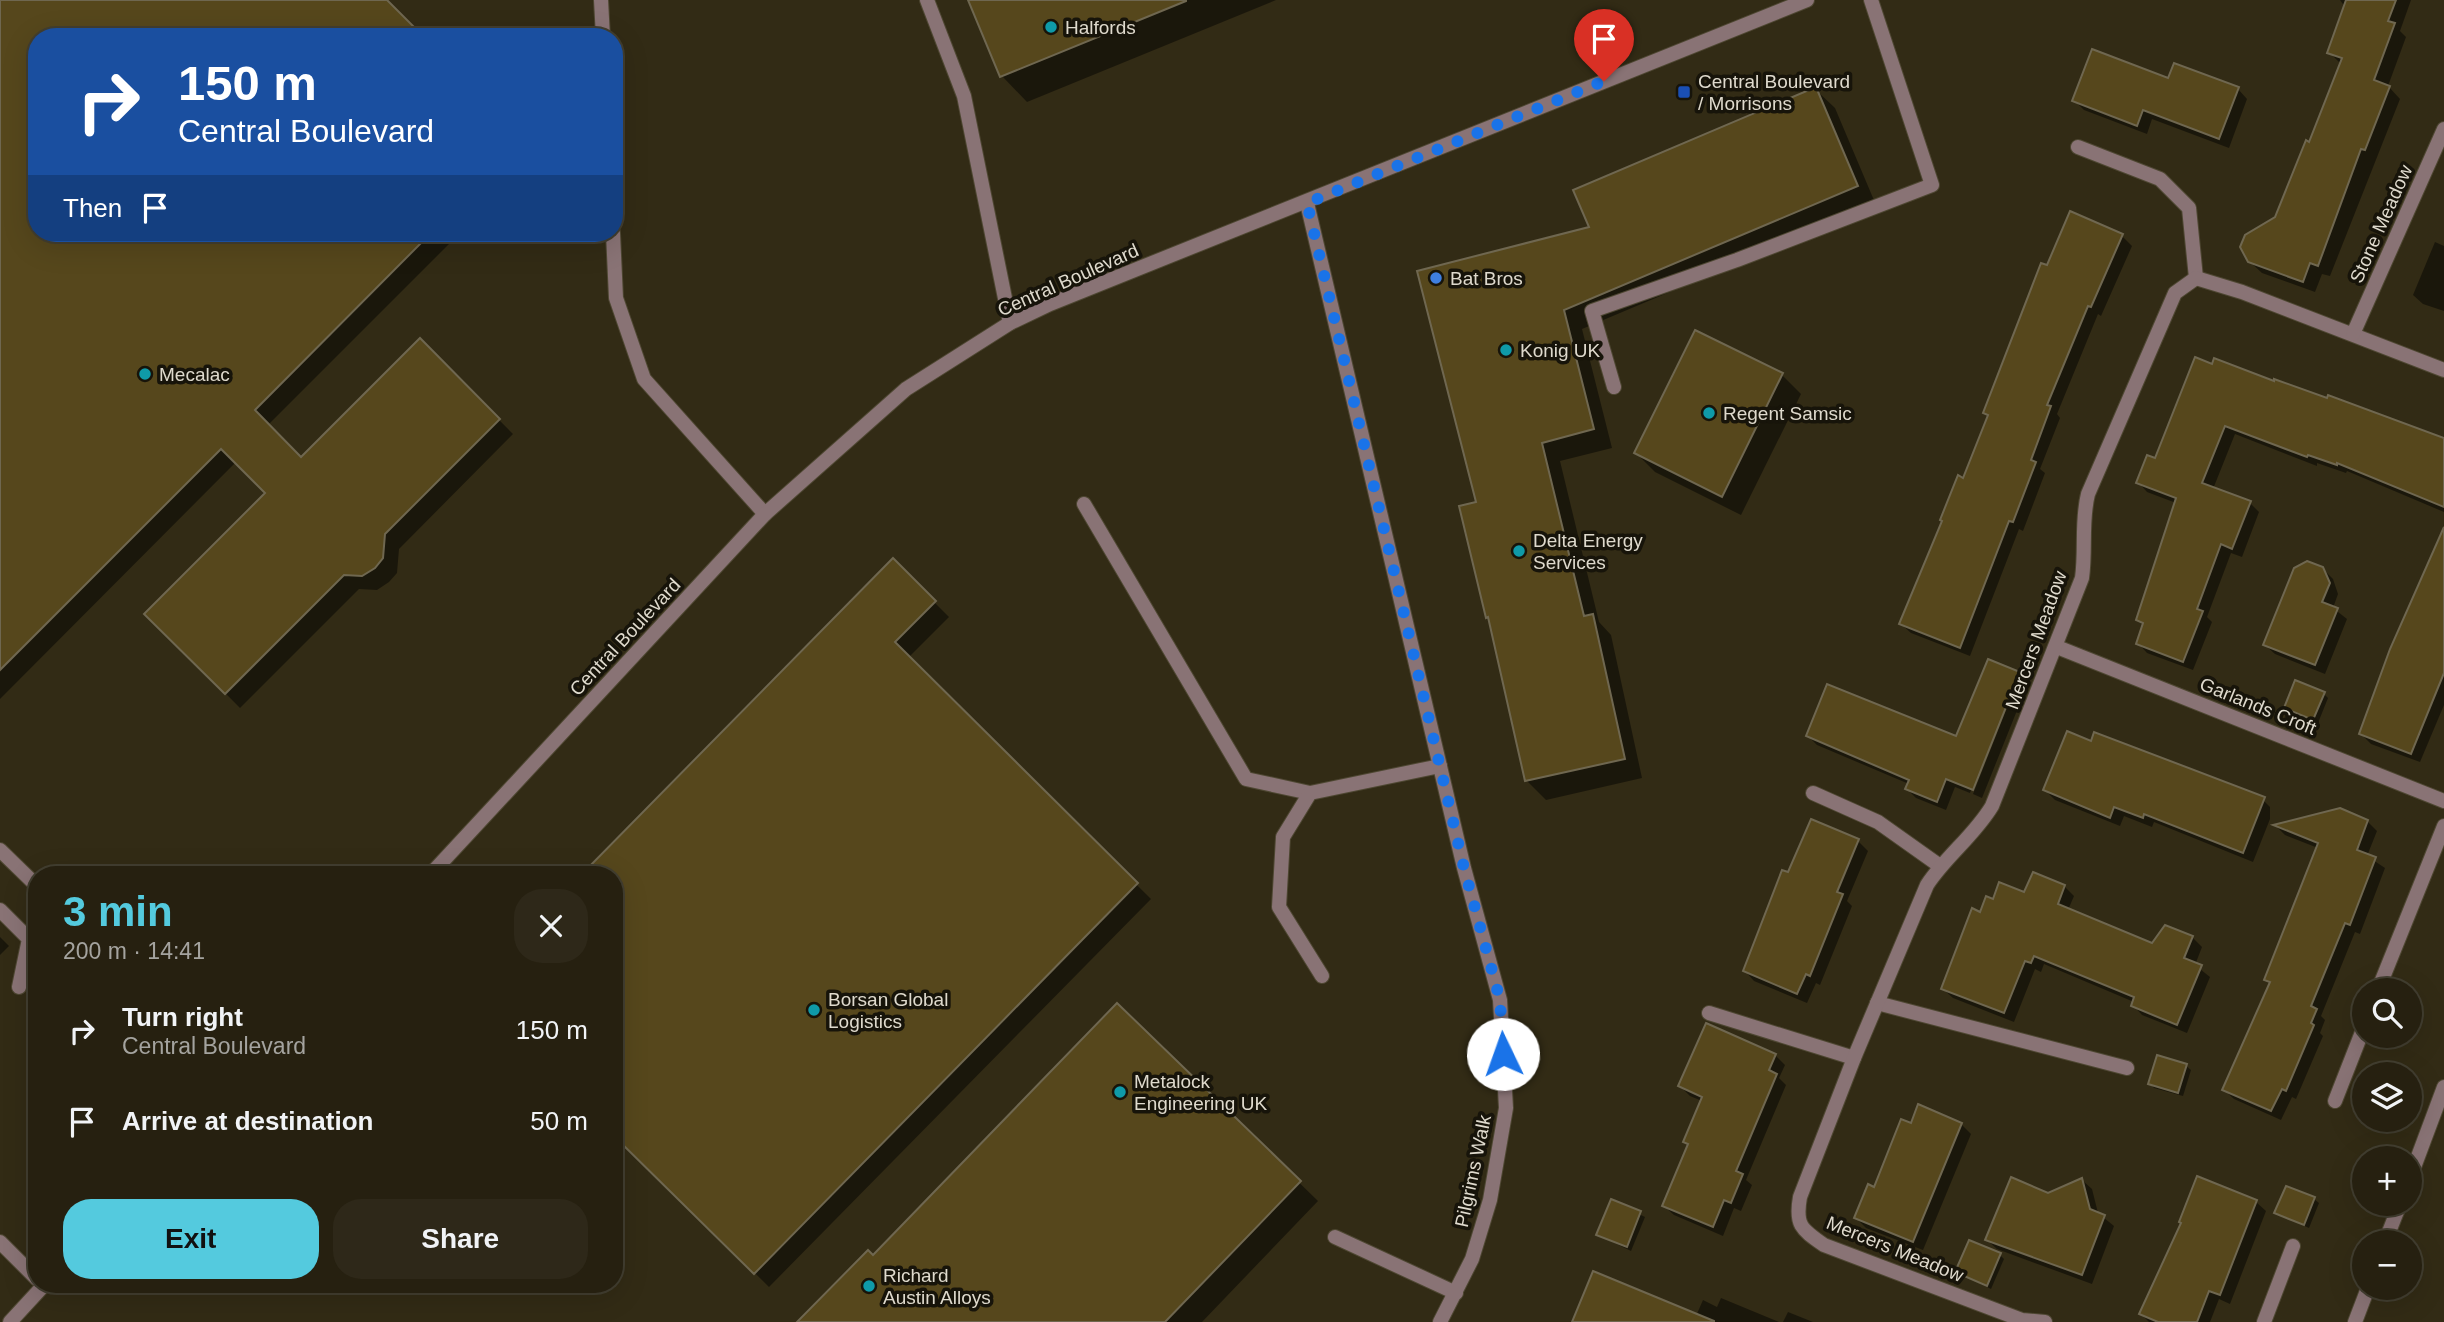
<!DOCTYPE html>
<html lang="en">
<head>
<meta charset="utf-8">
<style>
  :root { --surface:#262010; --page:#2e2819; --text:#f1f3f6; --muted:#a4a39f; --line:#423e30; --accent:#54cade }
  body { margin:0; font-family:Arial,sans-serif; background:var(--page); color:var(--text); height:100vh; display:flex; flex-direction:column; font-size:26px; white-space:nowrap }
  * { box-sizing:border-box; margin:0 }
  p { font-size:23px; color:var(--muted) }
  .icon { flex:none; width:38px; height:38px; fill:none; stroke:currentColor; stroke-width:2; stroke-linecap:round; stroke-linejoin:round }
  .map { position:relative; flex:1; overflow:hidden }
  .details { position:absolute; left:28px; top:866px; width:595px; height:427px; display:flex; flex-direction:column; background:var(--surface); border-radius:28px; box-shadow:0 7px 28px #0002,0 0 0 2px var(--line) }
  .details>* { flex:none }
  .banner { position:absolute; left:28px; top:28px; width:595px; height:214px; border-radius:28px; box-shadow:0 7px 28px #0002,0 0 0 2px var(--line); background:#1a4fa0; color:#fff; overflow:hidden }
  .controls { position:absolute; left:2352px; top:978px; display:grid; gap:14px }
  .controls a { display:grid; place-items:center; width:70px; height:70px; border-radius:50%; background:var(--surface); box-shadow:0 7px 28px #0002,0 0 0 2px var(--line); font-size:35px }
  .pin { position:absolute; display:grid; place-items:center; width:60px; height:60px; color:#fff; margin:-72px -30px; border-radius:50% 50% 50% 0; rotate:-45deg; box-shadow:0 0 7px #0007 }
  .pin .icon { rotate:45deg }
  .me { position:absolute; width:77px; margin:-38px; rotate:357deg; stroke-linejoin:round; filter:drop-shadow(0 0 5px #0008) }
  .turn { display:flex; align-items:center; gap:24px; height:147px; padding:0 35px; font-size:32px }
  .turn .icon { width:91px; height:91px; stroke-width:2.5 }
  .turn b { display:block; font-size:49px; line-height:60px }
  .then { display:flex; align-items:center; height:66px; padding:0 35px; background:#0003; gap:14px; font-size:26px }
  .round { display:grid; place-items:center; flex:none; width:74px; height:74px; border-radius:28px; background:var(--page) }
  .overview { display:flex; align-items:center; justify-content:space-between; height:119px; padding:0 35px }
  h1 { font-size:42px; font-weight:600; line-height:52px; color:var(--accent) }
  .button { display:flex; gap:14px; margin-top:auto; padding:14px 35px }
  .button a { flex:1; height:80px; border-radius:28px; background:var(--accent); color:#111; font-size:28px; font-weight:600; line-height:80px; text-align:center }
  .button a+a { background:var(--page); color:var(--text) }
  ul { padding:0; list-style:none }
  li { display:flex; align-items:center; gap:21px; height:91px; padding:0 35px }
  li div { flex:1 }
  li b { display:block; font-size:26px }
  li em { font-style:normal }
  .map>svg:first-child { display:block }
  .shadow { fill:#0007 }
  .building { fill:#56471c; stroke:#6f6750; stroke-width:2 }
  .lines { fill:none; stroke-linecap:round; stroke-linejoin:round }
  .service-casing { stroke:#4e4732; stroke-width:16 }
  .minor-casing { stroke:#4e4732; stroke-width:16 }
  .tertiary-casing { stroke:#4e4732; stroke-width:16 }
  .service { stroke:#897375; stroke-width:14 }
  .minor { stroke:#897375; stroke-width:14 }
  .tertiary { stroke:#897375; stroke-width:14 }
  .route { stroke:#1a73e8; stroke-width:12; stroke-dasharray:0 21.6 }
  .culture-dot { fill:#0f9aa8; stroke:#17140a; stroke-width:2.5 }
  .transit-dot { fill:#1a4fb4; stroke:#17140a; stroke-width:2.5 }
  .shop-dot { fill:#3f7fe0; stroke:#17140a; stroke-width:2.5 }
  .labels { text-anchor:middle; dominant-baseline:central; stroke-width:7; stroke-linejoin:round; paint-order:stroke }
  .poi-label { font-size:19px; fill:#dfdacd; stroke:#17140a; text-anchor:start }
  .street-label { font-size:19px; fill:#dfdacd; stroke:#17140a }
</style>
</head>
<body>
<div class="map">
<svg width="2444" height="1322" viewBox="0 0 2444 1322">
  <rect width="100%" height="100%" fill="#322b15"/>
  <!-- shadow -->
  <g class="shadow">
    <path d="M0,0H384L37,37V233H460L268,425L301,459L420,340L513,434L399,549L397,573L389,582L377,590L359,589L240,708L147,614L267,493L236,462L0,699Z"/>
    <path d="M970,0H1276L1027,102L1002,76Z"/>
    <path d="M2340,0H2411L2400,31L2406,37L2388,86L2400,99L2330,276L2322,274L2315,292L2262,273L2249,261L2277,219L2341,64L2329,52L2345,7Z"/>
    <path d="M2169,81L2238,89L2247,99L2229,148L2152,119L2147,134L2084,110L2074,100Z"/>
    <path d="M1816,90L1835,108L1876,205L1582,329L1612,448L1560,461L1599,622L1611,635L1642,778L1546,800L1527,781L1491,621L1487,617L1478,503L1591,228Z"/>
    <path d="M2071,214L2122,236L2132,246L2101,316L2098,314L2057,414L2060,418L2040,469L2045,473L2023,531L2019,529L1970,656L1911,633L1901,624L1964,480L1989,416L1985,413Z"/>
    <path d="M2435,242L2444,246V311L2423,304L2413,295Z"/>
    <path d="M1696,332L1782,375L1801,394L1741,515L1655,472L1636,453Z"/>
    <path d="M2275,384L2444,440V512L2347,471L2346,473L2317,463V466L2235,434L2213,489L2250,503L2259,512L2242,557L2231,553L2207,617L2212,622L2193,670L2147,653L2138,643L2144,626L2138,620L2176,503L2147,492L2138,482L2156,460Z"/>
    <path d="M893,561L949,617L908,658L1151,899L769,1287L614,1134V875H583Z"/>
    <path d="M2322,568L2333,579L2338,594L2333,608L2347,619L2325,674L2275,654L2265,645Z"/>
    <path d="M2444,583V705L2420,762L2371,744L2361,734Z"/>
    <path d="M1989,661L2019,674L2028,683L1982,798L1973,794L2020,675H2016L1970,793L1955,787L1946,810L1916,798L1907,789L1909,784L1817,745L1808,736L1828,686L1957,739Z"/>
    <path d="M2324,694L2328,698L2318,723L2286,708Z"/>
    <path d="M2045,790L2260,797L2270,807V819L2253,862L2154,822L2152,827L2124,816L2120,826L2055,800Z"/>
    <path d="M2339,810L2367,821L2377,831L2367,856L2385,868L2360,934L2355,932L2321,1016L2325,1020L2320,1033L2323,1036L2296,1099L2292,1097L2281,1120L2234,1099L2224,1090L2271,985L2266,979L2318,848L2285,835L2276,826Z"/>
    <path d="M1858,841L1868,851L1847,901L1852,906L1820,985L1816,983L1807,1003L1754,981L1745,971Z"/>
    <path d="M2064,886L2074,896L2068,910L2152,945L2166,927L2192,937L2202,947L2195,965L2210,977L2187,1033L2142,1015L2133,1005L2134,1002L2044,964L2041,972L2035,969L2014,1022L1953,998L1943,989L1981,914L1993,901Z"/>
    <path d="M0,937L9,946L0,955Z"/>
    <path d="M1117,1005L1318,1201L1202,1322H800L873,1257Z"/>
    <path d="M1775,1055L1785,1065L1779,1078L1786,1085L1746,1180L1752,1185L1741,1211L1734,1208L1723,1236L1674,1215L1664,1206L1689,1146L1685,1142L1702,1101L1690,1096L1680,1086Z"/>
    <path d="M2186,1066L2191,1070L2183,1096L2154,1088L2150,1083Z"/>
    <path d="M1961,1124L1971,1134L1923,1250L1866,1228L1856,1218L1875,1189Z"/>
    <path d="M2082,1180L2092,1189L2098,1213L2114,1226L2092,1284L1997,1249L1987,1240L2048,1194Z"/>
    <path d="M2314,1199L2319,1203L2309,1228L2276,1213Z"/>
    <path d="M1612,1201L1645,1217L1631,1251L1598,1235Z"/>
    <path d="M2256,1202L2266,1211L2230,1304L2219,1299L2210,1322H2149L2141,1314Z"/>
    <path d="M2000,1255L2004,1259L1991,1289L1957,1272Z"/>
    <path d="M1721,1298L1779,1322H1574L1696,1316L1703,1300L1717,1307Z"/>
    <path d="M1788,1312L1813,1322H1783Z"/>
  </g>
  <!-- building -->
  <g class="building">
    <path d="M0,0H387L424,37H37V233H431L255,410L301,457L420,338L500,419L385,534L383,558L375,568L362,576L344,575L225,694L144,614L265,493L221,449L0,670Z"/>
    <path d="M968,0H1186V1L1000,77Z"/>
    <path d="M2346,0H2396L2388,21L2395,23L2374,80L2390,86L2365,150L2361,149L2318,266L2310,263L2303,282L2248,262L2240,247L2245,235L2275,217L2306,140L2309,142L2342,58L2327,53Z"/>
    <path d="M2092,49L2168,78L2174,63L2239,87L2219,139L2143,110L2137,126L2072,101Z"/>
    <path d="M1816,87L1858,186L1564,310L1594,429L1542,443L1584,616L1593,614L1625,759L1525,781L1488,617L1486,618L1459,506L1476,502L1417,271L1589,227L1573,190Z"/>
    <path d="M2070,211L2123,234L2091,307L2088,306L2047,405L2051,406L2031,460L2036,462L2013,522L2009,521L1960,648L1899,624L1942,521L1940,520L1958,475L1963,478L1988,415L1983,413L2041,263L2047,265Z"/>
    <path d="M1695,330L1783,373L1722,497L1634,453Z"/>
    <path d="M2195,357L2212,364L2214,358L2274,381V379L2327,398L2328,395L2444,438V507L2337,463V465L2308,455L2307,457L2225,426L2202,483L2251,501L2232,549L2221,544L2197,609L2203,611L2183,662L2136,644L2143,623L2136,620L2176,498L2136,483L2147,455L2155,458Z"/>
    <path d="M2444,527V673L2411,754L2359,734L2390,649Z"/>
    <path d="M893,558L936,601L895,642L1138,883L754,1274L614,1136V875H581Z"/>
    <path d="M2307,561L2323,567L2330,583L2322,602L2338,608L2315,665L2263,645L2294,568Z"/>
    <path d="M1988,659L2020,672L1973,790L1946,779L1937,802L1905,789L1909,780L1806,736L1827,684L1956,736Z"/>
    <path d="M2295,680L2325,692L2313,720L2284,708Z"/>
    <path d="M2067,731L2091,741L2094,732L2265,797L2243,853L2144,814L2143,818L2114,807L2110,818L2043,790Z"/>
    <path d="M2340,808L2368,820L2357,850L2376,857L2350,925L2345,923L2311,1006L2317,1009L2311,1023L2314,1025L2286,1091L2282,1089L2271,1111L2222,1090L2270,982L2264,980L2318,843L2273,825Z"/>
    <path d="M1811,819L1859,839L1837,892L1843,894L1810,976L1806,974L1797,994L1743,971L1782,870L1788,872Z"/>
    <path d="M2033,872L2065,885L2058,904L2152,943L2165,925L2193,936L2184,958L2202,965L2177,1025L2131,1006L2134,997L2034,956L2031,963L2025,961L2004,1013L1941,989L1972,908L1980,912L1986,896L1993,899L1999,882L2024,892Z"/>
    <path d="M1117,1003L1301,1181L1165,1322H797L868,1250L873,1255Z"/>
    <path d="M1706,1023L1776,1054L1769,1070L1777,1074L1736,1171L1743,1174L1731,1203L1724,1200L1713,1227L1662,1206L1688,1144L1683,1142L1702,1097L1678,1086Z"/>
    <path d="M2157,1055L2187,1064L2178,1093L2148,1084Z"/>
    <path d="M1918,1104L1962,1123L1913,1242L1854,1218L1868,1184L1874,1187L1901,1119L1911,1123Z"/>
    <path d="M2197,1176L2257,1200L2220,1295L2209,1291L2197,1322H2158L2139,1314L2181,1223L2179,1222Z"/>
    <path d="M2011,1177L2048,1193L2082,1178L2090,1209L2105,1215L2082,1275L1985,1240Z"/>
    <path d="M2286,1186L2315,1197L2304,1225L2274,1213Z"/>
    <path d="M1611,1199L1641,1211L1627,1247L1596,1235Z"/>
    <path d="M1969,1240L2001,1253L1987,1286L1955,1272Z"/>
    <path d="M1593,1271L1714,1321V1322H1572Z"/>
  </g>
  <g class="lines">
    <!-- service casing -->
    <g class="service-casing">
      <g id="service">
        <path d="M601,0L603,37"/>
        <path d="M927,0L964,96L1010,323"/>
        <path d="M613,233L616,298L644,379L765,514"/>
        <path d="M1614,387L1592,311L1737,260L1932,185L1871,0"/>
        <path d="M1084,504L1246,779L1310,793"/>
        <path d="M1813,793L1878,822L1940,866"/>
        <path d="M0,850L37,886"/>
        <path d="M0,910L29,939L19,987"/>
        <path d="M1322,976L1279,907L1283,837L1310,793L1440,766"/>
        <path d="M1709,1013L1854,1058"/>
        <path d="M1335,1237L1456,1293"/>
        <path d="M0,1242L37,1279"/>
        <path d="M2264,1322L2293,1246"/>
      </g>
    </g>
    <!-- minor casing -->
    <g class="minor-casing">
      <g id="minor">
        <path d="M2078,147L2160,179L2189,208L2196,278"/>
        <path d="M1307,203L1464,868L1500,1000L1506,1108L1490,1200L1472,1259L1440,1322"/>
        <path d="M2196,278L2242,292L2444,370"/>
        <path d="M2353,334L2444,129"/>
        <path d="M2057,647L2444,801"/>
        <path d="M430,875L765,514L906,389L1010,323L1050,304L1807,0"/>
        <path d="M2378,990L2444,826"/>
        <path d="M1877,1003L2127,1068"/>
        <path d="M2335,1101L2364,1027"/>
        <path d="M10,1322L45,1284"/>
        <path d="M2045,1322L2022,1320L1824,1245C1801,1229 1795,1225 1800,1197L1854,1058L1927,885C1946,856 1974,836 1992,806L2082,578C2086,550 2081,521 2088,494L2175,293L2196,278"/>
      </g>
    </g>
    <!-- tertiary casing -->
    <g class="tertiary-casing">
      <g id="tertiary">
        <path d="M2410,1178L2444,1087"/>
        <path d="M2385,1242L2400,1204"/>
        <path d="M2355,1322L2368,1288"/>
      </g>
    </g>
    <!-- service -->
    <use href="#service" class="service"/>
    <!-- minor -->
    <use href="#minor" class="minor"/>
    <!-- tertiary -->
    <use href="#tertiary" class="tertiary"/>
  </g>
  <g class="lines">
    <!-- route -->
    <path class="route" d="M1503,1054L1500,1000L1464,868L1307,203L1604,81"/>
  </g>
  <!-- markers -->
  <g class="culture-dot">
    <circle cx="1051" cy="27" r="7"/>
    <circle cx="1506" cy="350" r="7"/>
    <circle cx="145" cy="374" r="7"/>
    <circle cx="1709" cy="413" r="7"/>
    <circle cx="1519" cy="551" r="7"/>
    <circle cx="814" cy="1010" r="7"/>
    <circle cx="1120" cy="1092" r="7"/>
    <circle cx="869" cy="1286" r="7"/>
  </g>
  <rect class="transit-dot" x="1677" y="85" width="14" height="14" rx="3.5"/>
  <circle class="shop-dot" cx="1436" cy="278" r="7"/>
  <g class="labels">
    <!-- poi labels -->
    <g class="poi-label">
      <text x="1065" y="27">Halfords</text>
      <text x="1698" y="81">Central Boulevard<tspan x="1698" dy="22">/ Morrisons</tspan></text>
      <text x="1450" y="278">Bat Bros</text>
      <text x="1520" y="350">Konig UK</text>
      <text x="159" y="374">Mecalac</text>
      <text x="1723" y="413">Regent Samsic</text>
      <text x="1533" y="540">Delta Energy<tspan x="1533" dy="22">Services</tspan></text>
      <text x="828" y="999">Borsan Global<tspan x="828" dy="22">Logistics</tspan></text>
      <text x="1134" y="1081">Metalock<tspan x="1134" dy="22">Engineering UK</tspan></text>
      <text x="883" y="1275">Richard<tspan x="883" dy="22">Austin Alloys</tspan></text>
    </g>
    <!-- street labels -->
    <g class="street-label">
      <text transform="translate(2381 224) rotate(-66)">Stone Meadow</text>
      <text transform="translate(1068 280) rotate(-24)">Central Boulevard</text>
      <text transform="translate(625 637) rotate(-47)">Central Boulevard</text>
      <text transform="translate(2036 640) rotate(-70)">Mercers Meadow</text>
      <text transform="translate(2258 706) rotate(22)">Garlands Croft</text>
      <text transform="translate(1473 1171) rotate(-78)">Pilgrims Walk</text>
      <text transform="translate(1895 1249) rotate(22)">Mercers Meadow</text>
    </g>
  </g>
</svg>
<div class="controls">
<a><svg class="icon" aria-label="search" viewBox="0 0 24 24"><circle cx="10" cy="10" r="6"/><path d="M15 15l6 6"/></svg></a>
<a><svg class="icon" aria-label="layers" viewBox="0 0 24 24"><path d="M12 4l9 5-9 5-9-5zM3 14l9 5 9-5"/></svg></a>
<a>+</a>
<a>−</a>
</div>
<div class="pin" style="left:1604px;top:81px;background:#d93025"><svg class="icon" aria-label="arrive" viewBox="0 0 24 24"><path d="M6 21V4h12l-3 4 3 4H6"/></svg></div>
<svg class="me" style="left:1503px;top:1054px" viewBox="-20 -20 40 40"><circle r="19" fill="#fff"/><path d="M0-13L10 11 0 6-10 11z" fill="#1a73e8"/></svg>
<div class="banner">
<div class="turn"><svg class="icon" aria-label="right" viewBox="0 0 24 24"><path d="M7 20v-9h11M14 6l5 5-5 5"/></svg><div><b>150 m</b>Central Boulevard</div></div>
<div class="then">Then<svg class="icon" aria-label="arrive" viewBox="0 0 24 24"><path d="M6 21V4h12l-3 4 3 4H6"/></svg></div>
</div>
<section class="details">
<div class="overview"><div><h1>3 min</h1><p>200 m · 14:41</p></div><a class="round"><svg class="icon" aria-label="close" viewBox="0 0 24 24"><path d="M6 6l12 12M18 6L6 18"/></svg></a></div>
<ul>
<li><svg class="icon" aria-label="right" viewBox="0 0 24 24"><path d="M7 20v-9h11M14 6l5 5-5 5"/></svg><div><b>Turn right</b><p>Central Boulevard</p></div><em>150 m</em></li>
<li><svg class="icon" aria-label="arrive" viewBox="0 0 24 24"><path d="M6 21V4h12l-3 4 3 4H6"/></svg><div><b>Arrive at destination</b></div><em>50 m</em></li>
</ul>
<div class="button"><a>Exit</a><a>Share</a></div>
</section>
</div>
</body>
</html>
